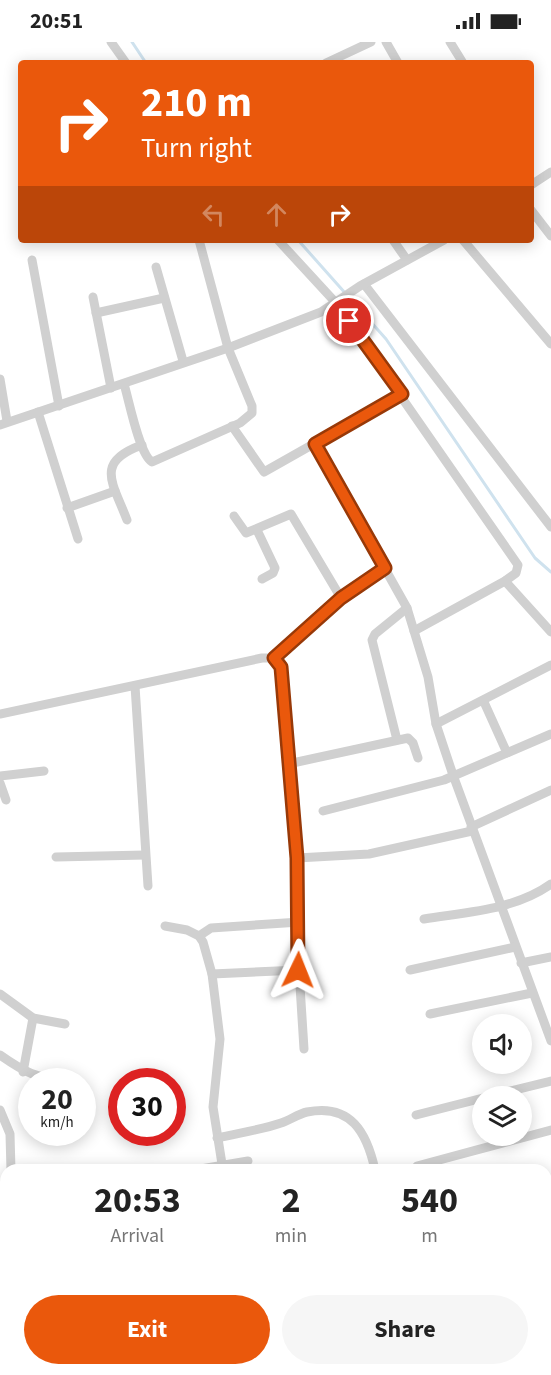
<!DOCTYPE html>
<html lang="en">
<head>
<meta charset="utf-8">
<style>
  :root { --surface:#fff; --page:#f6f6f6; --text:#222; --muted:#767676; --accent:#ea580c }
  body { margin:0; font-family:"Source Sans 3",sans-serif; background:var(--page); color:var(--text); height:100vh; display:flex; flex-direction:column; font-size:22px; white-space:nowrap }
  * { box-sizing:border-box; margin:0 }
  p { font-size:20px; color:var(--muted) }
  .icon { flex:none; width:33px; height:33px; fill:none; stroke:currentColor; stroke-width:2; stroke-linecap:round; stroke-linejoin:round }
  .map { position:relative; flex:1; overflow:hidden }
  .details { position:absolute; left:0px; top:1122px; width:552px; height:212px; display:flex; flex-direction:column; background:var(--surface); border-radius:18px 18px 0 0; box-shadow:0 3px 15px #0003 }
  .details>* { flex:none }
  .banner { position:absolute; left:18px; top:18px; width:516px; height:183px; border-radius:6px; box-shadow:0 3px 15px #0003; background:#ea580c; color:#fff; overflow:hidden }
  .controls { position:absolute; left:472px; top:972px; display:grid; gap:12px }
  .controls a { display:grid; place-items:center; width:60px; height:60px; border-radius:50%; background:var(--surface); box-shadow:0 3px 15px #0003; font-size:30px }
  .speed { position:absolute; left:18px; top:1026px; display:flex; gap:12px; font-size:30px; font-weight:700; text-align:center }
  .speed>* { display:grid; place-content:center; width:78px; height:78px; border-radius:50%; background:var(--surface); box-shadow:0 3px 15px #0003; line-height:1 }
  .speed small { font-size:15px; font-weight:400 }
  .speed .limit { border:9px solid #d22; background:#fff; color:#111 }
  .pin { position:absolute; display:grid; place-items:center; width:51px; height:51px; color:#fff; margin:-26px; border:3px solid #fff; border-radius:50%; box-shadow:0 2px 6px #0007 }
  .me { position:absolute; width:66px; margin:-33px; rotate:2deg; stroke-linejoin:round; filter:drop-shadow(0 0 4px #0008) }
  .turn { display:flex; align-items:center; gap:21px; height:126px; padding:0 24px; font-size:27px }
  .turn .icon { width:78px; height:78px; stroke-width:2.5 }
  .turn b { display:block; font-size:42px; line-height:51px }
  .lanes { display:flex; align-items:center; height:57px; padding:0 24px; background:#0003; justify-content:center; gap:30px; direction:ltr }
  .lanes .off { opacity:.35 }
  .eta { display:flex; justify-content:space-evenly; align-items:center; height:102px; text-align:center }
  .eta b { font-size:36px; font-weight:700; line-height:42px }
  .primary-button { display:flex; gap:12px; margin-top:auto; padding:12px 24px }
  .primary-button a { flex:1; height:69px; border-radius:36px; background:var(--accent); color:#fff; font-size:24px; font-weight:700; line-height:69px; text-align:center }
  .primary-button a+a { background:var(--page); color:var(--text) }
  .status { display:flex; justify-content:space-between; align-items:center; height:42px; padding:0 30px; background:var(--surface); direction:ltr }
  .status svg { height:16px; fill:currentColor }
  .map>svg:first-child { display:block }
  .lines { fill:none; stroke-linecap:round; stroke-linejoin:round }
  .stream { stroke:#cfe2ee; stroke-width:3 }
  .street { stroke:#d0d0d0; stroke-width:9 }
  .route-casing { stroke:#983908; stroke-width:15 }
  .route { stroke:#ea580c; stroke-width:10 }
</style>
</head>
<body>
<div class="status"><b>20:51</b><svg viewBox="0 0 49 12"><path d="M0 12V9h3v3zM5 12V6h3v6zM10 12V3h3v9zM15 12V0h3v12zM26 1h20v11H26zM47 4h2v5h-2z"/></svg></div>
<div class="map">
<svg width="551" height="1333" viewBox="0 0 551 1333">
  <rect width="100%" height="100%" fill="#fff"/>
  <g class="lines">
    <!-- stream -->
    <g class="stream">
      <path d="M132,0L146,21"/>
      <path d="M298,198L386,297L535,516L551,530"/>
    </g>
    <!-- street -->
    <g class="street">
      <path d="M111,0L126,21"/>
      <path d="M386,0L398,21"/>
      <path d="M450,0L463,21"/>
      <path d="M326,21L371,0"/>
      <path d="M531,143L551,130"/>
      <path d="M531,168L551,194"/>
      <path d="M278,198L336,261L518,523L516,531L505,539L414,589"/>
      <path d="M393,198L407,218"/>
      <path d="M463,198L551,302"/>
      <path d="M32,218L59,364"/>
      <path d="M156,225L183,319"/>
      <path d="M364,242L551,485"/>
      <path d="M93,255L111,346"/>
      <path d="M96,271L164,256"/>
      <path d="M0,337L7,379"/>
      <path d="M124,342C129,358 139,412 152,420L240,381L252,371V364L228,306L199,198"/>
      <path d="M38,370L78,497"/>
      <path d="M0,383L228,306L321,270L360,244L444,198"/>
      <path d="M232,384L264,430L402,352"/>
      <path d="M315,402L407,566L428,635L436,682L453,733L551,999"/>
      <path d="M67,466L115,449"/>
      <path d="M234,474L246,491L291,472L341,556"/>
      <path d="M127,478C113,441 94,420 142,403"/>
      <path d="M257,488L275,526L273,531L262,537"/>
      <path d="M505,539L551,590"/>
      <path d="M274,616L341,556L385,526"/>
      <path d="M135,644L148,844"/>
      <path d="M484,660L507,711"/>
      <path d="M0,672L262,616H274L279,620L297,816L299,928L304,1007"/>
      <path d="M436,682L551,623"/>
      <path d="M397,698L372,598L375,592L407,566"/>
      <path d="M288,722L408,696L413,701L418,716"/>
      <path d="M0,734L44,729"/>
      <path d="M0,741L6,758"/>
      <path d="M323,769L444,738L551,692"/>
      <path d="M471,785L551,748"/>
      <path d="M56,815L145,813"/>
      <path d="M297,816L369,812L472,789"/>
      <path d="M424,877C467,870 515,868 551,842"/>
      <path d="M165,884L187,888L199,894L203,900L212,932L220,997L213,1065L222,1122"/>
      <path d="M199,894L211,886L300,880"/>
      <path d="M521,921L551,915"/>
      <path d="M410,928L515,905"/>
      <path d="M212,932L299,928"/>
      <path d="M0,952L33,976L65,982"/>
      <path d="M430,972L532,951"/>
      <path d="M0,1013C24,1030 37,1037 68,1038"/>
      <path d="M23,1030L33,976"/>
      <path d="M490,1054L551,1039"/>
      <path d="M0,1068L10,1092L11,1128"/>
      <path d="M416,1073L483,1056"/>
      <path d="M217,1096C238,1091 261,1088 281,1081C290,1078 298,1072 307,1070C351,1061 367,1091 375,1128"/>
      <path d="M417,1124L551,1088"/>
      <path d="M195,1128L248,1119"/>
      <path d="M546,1146L551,1145"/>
      <path d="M546,1204H551"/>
      <path d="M0,1243L6,1237"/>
      <path d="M419,1328L421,1333"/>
      <path d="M490,1328L491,1333"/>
      <path d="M537,1328L538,1333"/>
    </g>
  </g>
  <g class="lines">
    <!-- route casing -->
    <g class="route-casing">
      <path id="route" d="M298,928L297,816L281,625L274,616L341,556L385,526L315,402L402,352L349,279"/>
    </g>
    <!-- route -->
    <use href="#route" class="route"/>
  </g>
</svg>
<div class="controls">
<a><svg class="icon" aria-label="sound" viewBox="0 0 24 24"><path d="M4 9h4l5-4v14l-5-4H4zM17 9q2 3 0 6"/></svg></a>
<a><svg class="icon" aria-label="layers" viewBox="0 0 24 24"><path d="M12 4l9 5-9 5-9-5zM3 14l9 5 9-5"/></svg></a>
</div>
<div class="speed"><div>20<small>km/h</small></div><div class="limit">30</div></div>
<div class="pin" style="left:349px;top:279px;background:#d93025"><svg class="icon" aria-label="arrive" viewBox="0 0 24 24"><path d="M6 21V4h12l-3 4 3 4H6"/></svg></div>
<svg class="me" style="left:298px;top:928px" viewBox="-20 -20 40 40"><path d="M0-17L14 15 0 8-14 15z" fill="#ea580c" stroke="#fff" stroke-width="4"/></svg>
<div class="banner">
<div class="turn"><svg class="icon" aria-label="right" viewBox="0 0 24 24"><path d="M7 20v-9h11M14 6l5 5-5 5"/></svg><div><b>210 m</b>Turn right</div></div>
<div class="lanes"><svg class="icon off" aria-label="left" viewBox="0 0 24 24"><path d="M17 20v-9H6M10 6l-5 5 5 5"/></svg><svg class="icon off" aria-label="ahead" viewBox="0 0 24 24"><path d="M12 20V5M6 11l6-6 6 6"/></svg><svg class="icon" aria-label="right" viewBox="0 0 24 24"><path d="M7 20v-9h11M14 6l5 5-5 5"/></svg></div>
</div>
<section class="details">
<div class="eta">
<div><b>20:53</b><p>Arrival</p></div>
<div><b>2</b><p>min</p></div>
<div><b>540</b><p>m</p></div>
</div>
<div class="primary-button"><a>Exit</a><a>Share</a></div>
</section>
</div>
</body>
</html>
